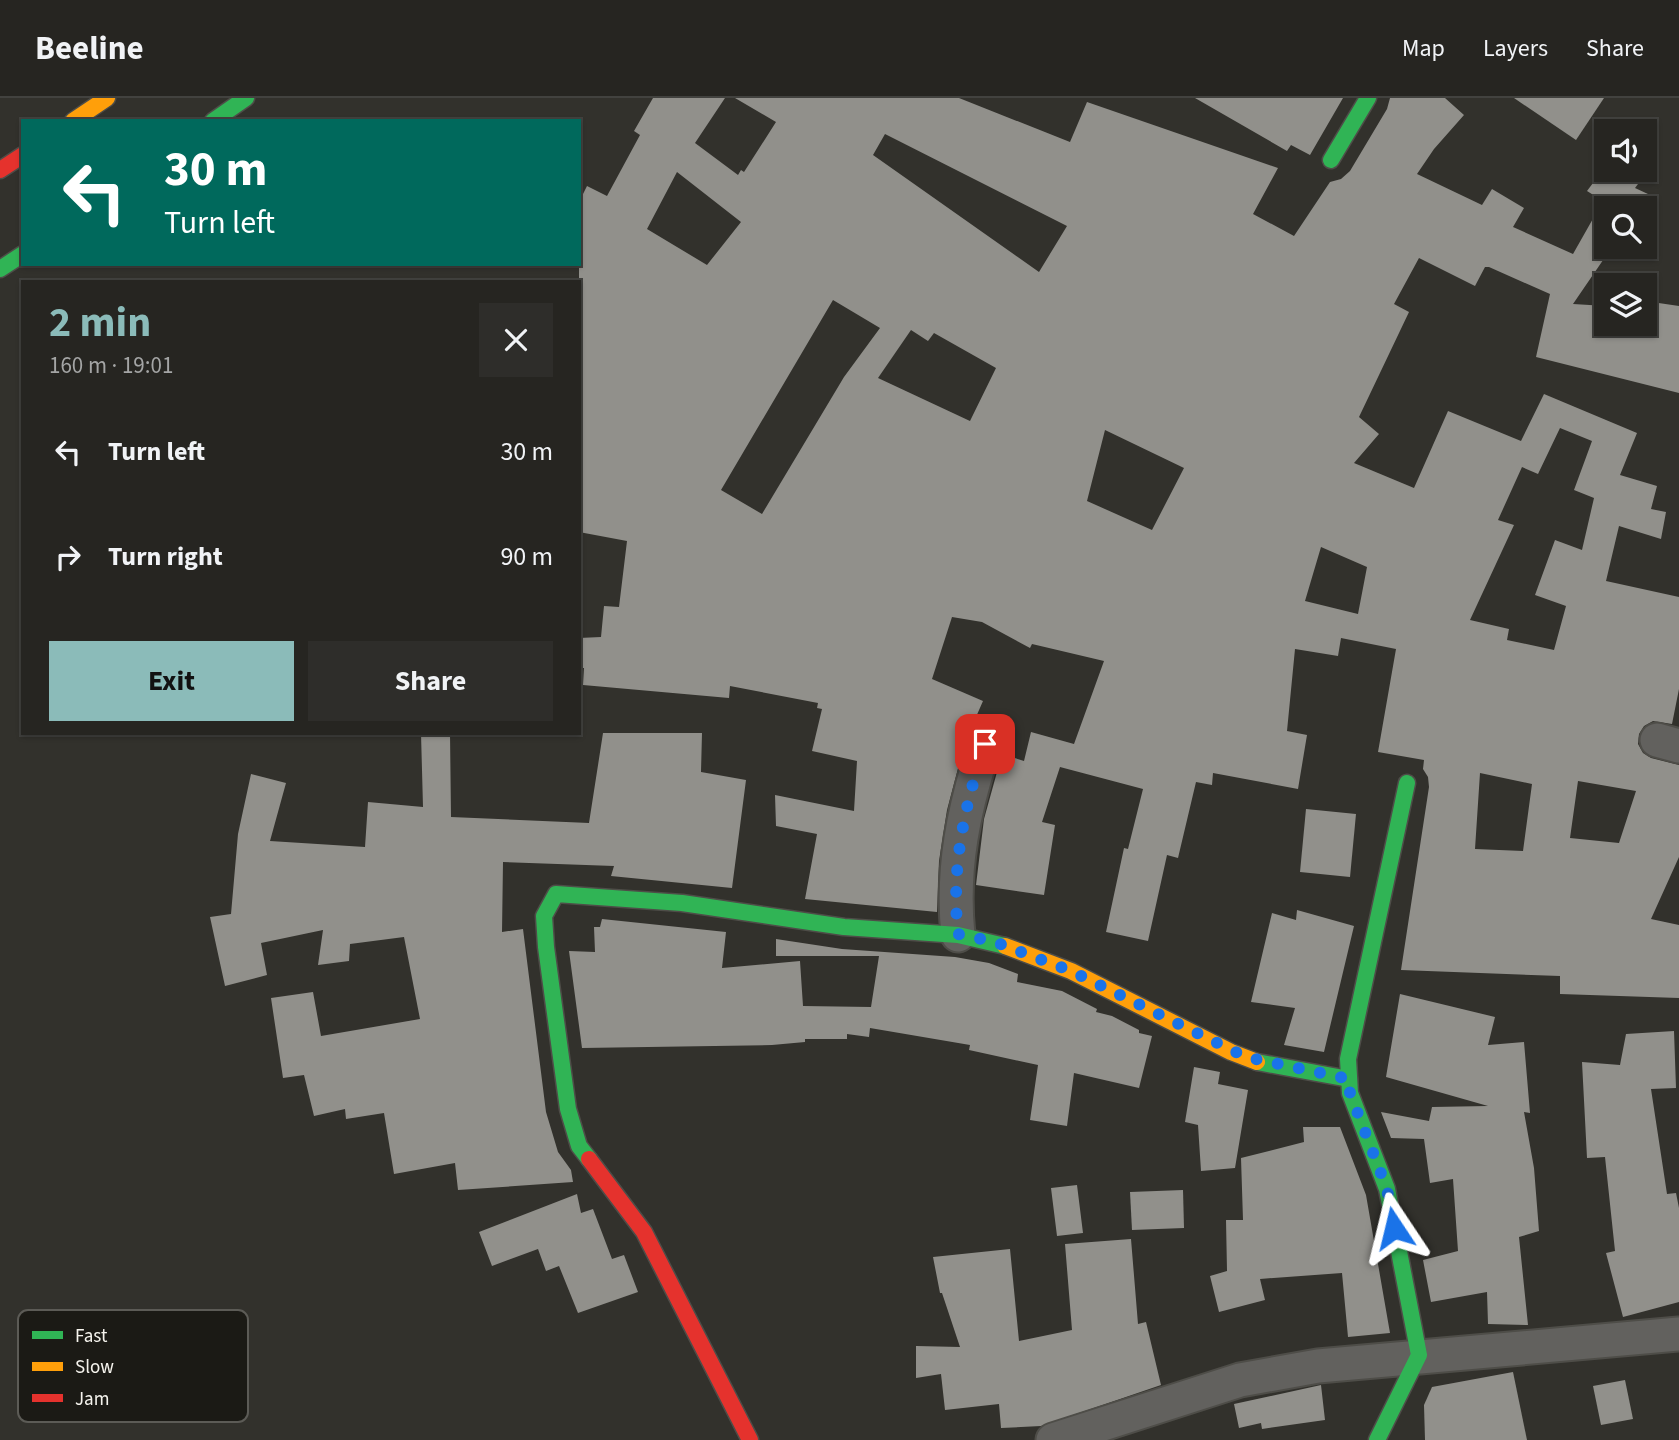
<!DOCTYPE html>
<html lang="en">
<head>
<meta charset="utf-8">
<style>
  :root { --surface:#262521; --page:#2e2d2a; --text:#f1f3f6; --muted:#a4a5a5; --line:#42423f; --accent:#8bbbb9 }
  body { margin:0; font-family:"Source Sans 3",sans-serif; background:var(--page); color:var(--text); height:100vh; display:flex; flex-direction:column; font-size:26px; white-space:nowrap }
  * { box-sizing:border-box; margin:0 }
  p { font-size:23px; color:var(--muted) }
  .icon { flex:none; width:38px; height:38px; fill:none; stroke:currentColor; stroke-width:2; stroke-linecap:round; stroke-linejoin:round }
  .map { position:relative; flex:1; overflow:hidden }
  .panel { position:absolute; left:21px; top:182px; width:560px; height:455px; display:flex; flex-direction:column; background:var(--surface); border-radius:0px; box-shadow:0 2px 5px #0004,0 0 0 2px var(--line) }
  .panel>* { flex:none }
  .guide { position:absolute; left:21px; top:21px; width:560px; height:147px; border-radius:0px; box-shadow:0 2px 5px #0004,0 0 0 2px var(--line); background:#00695c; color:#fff; overflow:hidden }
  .buttons { position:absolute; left:1594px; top:21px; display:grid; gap:14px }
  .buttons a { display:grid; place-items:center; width:63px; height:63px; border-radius:0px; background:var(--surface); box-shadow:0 2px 5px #0004,0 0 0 2px var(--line); font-size:35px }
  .pin { position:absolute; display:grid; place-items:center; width:60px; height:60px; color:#fff; margin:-30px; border-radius:14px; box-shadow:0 4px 10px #0006 }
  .me { position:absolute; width:77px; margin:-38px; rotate:350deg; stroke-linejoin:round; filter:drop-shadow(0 0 5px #0008) }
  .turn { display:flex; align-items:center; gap:24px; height:147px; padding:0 28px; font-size:32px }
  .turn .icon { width:91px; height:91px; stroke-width:2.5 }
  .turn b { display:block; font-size:49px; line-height:60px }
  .round { display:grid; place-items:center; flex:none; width:74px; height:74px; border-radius:0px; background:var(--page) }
  .summary { display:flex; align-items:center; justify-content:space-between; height:119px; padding:0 28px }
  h1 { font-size:42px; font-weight:700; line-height:52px; color:var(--accent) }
  .action { display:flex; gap:14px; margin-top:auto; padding:14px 28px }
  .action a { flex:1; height:80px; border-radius:0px; background:var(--accent); color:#111; font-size:28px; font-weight:700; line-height:80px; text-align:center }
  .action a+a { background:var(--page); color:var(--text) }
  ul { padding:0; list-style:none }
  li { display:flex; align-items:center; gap:21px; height:105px; padding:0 28px }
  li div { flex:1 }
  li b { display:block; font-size:26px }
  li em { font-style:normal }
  header { display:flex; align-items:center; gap:42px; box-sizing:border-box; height:98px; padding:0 35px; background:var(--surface); border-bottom:2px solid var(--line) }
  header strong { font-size:33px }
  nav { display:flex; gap:38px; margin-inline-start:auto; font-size:24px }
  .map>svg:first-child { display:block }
  .building { fill:#91908b; fill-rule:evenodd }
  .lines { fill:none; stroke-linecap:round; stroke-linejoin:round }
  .street-casing { stroke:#4e4d48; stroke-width:37 }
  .fast-casing { stroke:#4e4d48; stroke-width:19 }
  .slow-casing { stroke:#4e4d48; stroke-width:19 }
  .jam-casing { stroke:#4e4d48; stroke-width:19 }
  .street { stroke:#62615e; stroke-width:33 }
  .fast { stroke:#30b455; stroke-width:16 }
  .slow { stroke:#ff9f0a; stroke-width:16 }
  .jam { stroke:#e5322d; stroke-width:16 }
  .route { stroke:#1a73e8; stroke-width:12; stroke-dasharray:0 21.6 }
  .key { fill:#1b1a15; stroke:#5c5b56; stroke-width:2 }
  .key-label { font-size:19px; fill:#f5f3ed }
</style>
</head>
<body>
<header>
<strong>Beeline</strong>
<nav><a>Map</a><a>Layers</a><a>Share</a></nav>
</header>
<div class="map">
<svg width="1679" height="1342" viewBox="0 0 1679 1342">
  <rect width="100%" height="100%" fill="#32312c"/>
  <!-- building -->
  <g class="building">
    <path d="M653,0H725L695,45L738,77L741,72L744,74L776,24L735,0H959L1070,44L1087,4L1278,70L1253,116L1294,138L1330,84L1341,81L1350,73L1387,11L1390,0H1445L1464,17L1434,51L1417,76L1482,107L1492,91L1524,110L1513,129L1573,156L1603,103L1587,93L1605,69L1638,86L1635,90L1648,96L1638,110H1606V149H1612L1573,206L1606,208V226H1645V203L1679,208V295L1536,259L1550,196L1489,169H1485L1475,188L1419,160L1394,206L1409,214L1359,319L1379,336L1354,365L1414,390L1448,313L1521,343L1544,296L1637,335L1620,377L1657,388L1651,411L1666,414L1661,441L1619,428L1606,483L1679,499V591L1672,626L1653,623L1644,628L1639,636L1638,646L1643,655L1651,660L1679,667V759L1651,821L1679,827V900L1560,896V878L1401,872L1429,689L1428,679L1423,671L1424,662L1378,654L1396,551L1341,540L1338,558L1295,551L1287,633L1307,637L1298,691L1213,675L1212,687L1196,684L1178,760L1167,757L1148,843L1106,834L1124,750L1128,751L1143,691L1060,669L1042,724L1055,727L1044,797L976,787L984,721L1002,656L1024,663L1031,634L1074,646L1104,563L1032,546L1030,550L982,524L952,519L932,581L983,603L965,644L947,712L939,763L937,814L805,801L817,736L776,728L775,697L854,713L857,663L812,653L822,611L817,610L818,605L730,588L729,600L583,587L584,570H579V540L601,539L604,508L619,509L627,443L579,434V104L587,88L607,98L640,37L634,33ZM885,36L1067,128L1039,174L873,57ZM677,74L741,124L707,167L647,131ZM833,202L880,230L844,279L762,416L721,392ZM911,232L928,243L934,235L996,270L970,323L878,280ZM1560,330L1592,343L1574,392L1594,400L1582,452L1555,442L1535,497L1566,508L1554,552L1507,542L1509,531L1470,522L1514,427L1498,422L1522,369L1538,376ZM1105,332L1184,370L1152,432L1087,403ZM1321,449L1367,469L1358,516L1305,503ZM1480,675L1532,686L1523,753L1475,751ZM1578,683L1636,693L1619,745L1570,740Z"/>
    <path d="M1195,0H1343L1310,57L1291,47L1287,53Z"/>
    <path d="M1514,0H1604L1576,42Z"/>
    <path d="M421,635H450L451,719L589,725L603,635H702L701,674L746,682L732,790L611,778L614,768L503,764L502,834L523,831L546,1014L558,1054L571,1072L573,1084L458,1092L455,1065L394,1076L384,1015L346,1021L345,1011L314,1018L304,977L283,980L271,900L313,894L321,938L420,921L404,839L350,846L349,863L318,867L323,832L261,845L267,877L225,888L210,819L231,816L238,736L251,676L286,685L270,743L365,749L368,704L423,709Z"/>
    <path d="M1306,711L1356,716L1350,779L1300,774Z"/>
    <path d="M1297,812L1354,828L1324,954L1284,947L1295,910L1251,904L1272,815L1296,822Z"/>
    <path d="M602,821L726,834L722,870L800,863L803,908L871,909L879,858H776V841L842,851L955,859L989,865L1018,876L1017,884L1062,893L1097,911L1096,914L1112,918L1139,932V935L1152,938L1139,990L1074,975L1067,1028L1030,1022L1038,967L969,952L970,947L870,930L869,939L847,936V941H805V944L772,947L582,950L569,853L595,854L594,829H600Z"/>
    <path d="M1400,896L1495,919L1488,947L1524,944L1530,1015L1524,1014L1534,1070L1539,1133L1519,1139L1528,1227L1488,1226L1487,1194L1431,1204L1423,1162L1458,1153L1453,1081L1430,1085L1424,1041L1391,1040L1381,1014L1429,1023L1432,1009L1488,1008L1386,979Z"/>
    <path d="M1674,933L1676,990L1651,991L1667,1096L1676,1095L1679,1110V1204L1623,1219L1606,1155L1615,1153L1605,1059L1587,1060L1582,964L1620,967L1626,936Z"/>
    <path d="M1194,969L1220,974L1218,986L1248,992L1235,1070L1201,1073L1198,1027L1185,1024Z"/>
    <path d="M1303,1029H1340L1366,1097L1390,1235L1348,1239L1342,1175L1260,1181L1265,1202L1219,1214L1210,1178L1227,1173L1226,1122H1243L1241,1060L1304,1044Z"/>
    <path d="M1077,1087L1083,1135L1057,1138L1051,1090Z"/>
    <path d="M1183,1092L1184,1130L1132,1132L1130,1094Z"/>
    <path d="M577,1096L581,1115L593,1111L612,1161L624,1157L638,1194L578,1215L559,1168L546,1173L538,1151L492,1168L479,1134Z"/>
    <path d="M1131,1141L1138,1226L1146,1224L1161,1287L1041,1328L1001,1330L999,1306L945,1312L941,1276L916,1280V1248L960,1249L942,1195H940L933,1159L1010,1151L1019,1243L1072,1232L1065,1146Z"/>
    <path d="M1513,1274L1527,1342H1425L1424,1307L1432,1289Z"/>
    <path d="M1625,1282L1633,1321L1601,1327L1593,1288Z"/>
    <path d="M1321,1287L1325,1322L1262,1331L1261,1325L1239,1330L1234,1306Z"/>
  </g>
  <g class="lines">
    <!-- street casing -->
    <g class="street-casing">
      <g id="street">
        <path d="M1657,642L1679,648"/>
        <path d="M958,837C951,770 964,710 985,646"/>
        <path d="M1053,1342L1240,1282L1318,1268L1679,1236"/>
      </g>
    </g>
    <!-- fast casing -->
    <g class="fast-casing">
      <g id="fast">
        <path d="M213,23L246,0"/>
        <path d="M1331,62L1368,0"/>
        <path d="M0,171L23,156"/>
        <path d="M1257,964L1349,981"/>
        <path d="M589,1061L579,1048L568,1011L546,849L544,818L556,796L682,805L844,829L958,837L1005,848"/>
        <path d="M1377,1342L1419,1257L1387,1091L1350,995L1348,961L1407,685"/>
      </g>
    </g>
    <!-- slow casing -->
    <g class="slow-casing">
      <g id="slow">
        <path d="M73,23L107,0"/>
        <path d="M1005,848L1071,873L1231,954L1257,964"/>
      </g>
    </g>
    <!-- jam casing -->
    <g class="jam-casing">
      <g id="jam">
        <path d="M0,72L23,57"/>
        <path d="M589,1061L644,1134L750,1342"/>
      </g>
    </g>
    <!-- street -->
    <use href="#street" class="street"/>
    <!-- fast -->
    <use href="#fast" class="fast"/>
    <!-- slow -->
    <use href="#slow" class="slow"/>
    <!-- jam -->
    <use href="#jam" class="jam"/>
  </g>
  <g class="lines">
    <!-- route -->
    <path class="route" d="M985,646C964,710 951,770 958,836L995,844L1071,873L1246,959L1349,981L1350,995L1387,1091L1394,1130"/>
  </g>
  <!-- legend -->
  <rect x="18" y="1212" width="230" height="112" rx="10" class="key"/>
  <rect x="32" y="1233" width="31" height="8" fill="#30b455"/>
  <rect x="32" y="1264" width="31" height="9" fill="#ff9f0a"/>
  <rect x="32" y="1296" width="31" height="8" fill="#e5322d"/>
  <g class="key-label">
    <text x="75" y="1244">Fast</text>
    <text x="75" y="1275">Slow</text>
    <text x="75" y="1307">Jam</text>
  </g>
</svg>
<div class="buttons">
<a><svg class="icon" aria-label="sound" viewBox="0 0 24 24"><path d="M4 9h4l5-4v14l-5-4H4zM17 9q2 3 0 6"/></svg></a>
<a><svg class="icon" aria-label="search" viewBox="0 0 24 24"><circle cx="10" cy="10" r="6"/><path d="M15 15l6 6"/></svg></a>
<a><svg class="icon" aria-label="layers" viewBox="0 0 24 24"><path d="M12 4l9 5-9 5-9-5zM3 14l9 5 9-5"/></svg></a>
</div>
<div class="pin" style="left:985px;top:646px;background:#d93025"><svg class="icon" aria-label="arrive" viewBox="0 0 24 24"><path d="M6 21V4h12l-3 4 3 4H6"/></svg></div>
<svg class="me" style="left:1394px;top:1130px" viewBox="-20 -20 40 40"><path d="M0-17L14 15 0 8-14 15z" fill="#1a73e8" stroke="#fff" stroke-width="4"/></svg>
<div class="guide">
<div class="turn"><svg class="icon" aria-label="left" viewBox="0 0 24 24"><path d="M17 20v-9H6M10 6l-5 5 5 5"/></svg><div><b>30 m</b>Turn left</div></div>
</div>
<section class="panel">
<div class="summary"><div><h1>2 min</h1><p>160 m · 19:01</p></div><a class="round"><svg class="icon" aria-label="close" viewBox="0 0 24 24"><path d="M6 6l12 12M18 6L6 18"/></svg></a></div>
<ul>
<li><svg class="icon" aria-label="left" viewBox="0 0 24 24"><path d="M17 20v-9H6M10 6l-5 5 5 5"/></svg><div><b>Turn left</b></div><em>30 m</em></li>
<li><svg class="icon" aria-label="right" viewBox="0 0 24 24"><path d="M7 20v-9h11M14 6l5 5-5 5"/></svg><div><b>Turn right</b></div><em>90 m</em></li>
</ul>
<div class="action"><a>Exit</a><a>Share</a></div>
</section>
</div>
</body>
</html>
